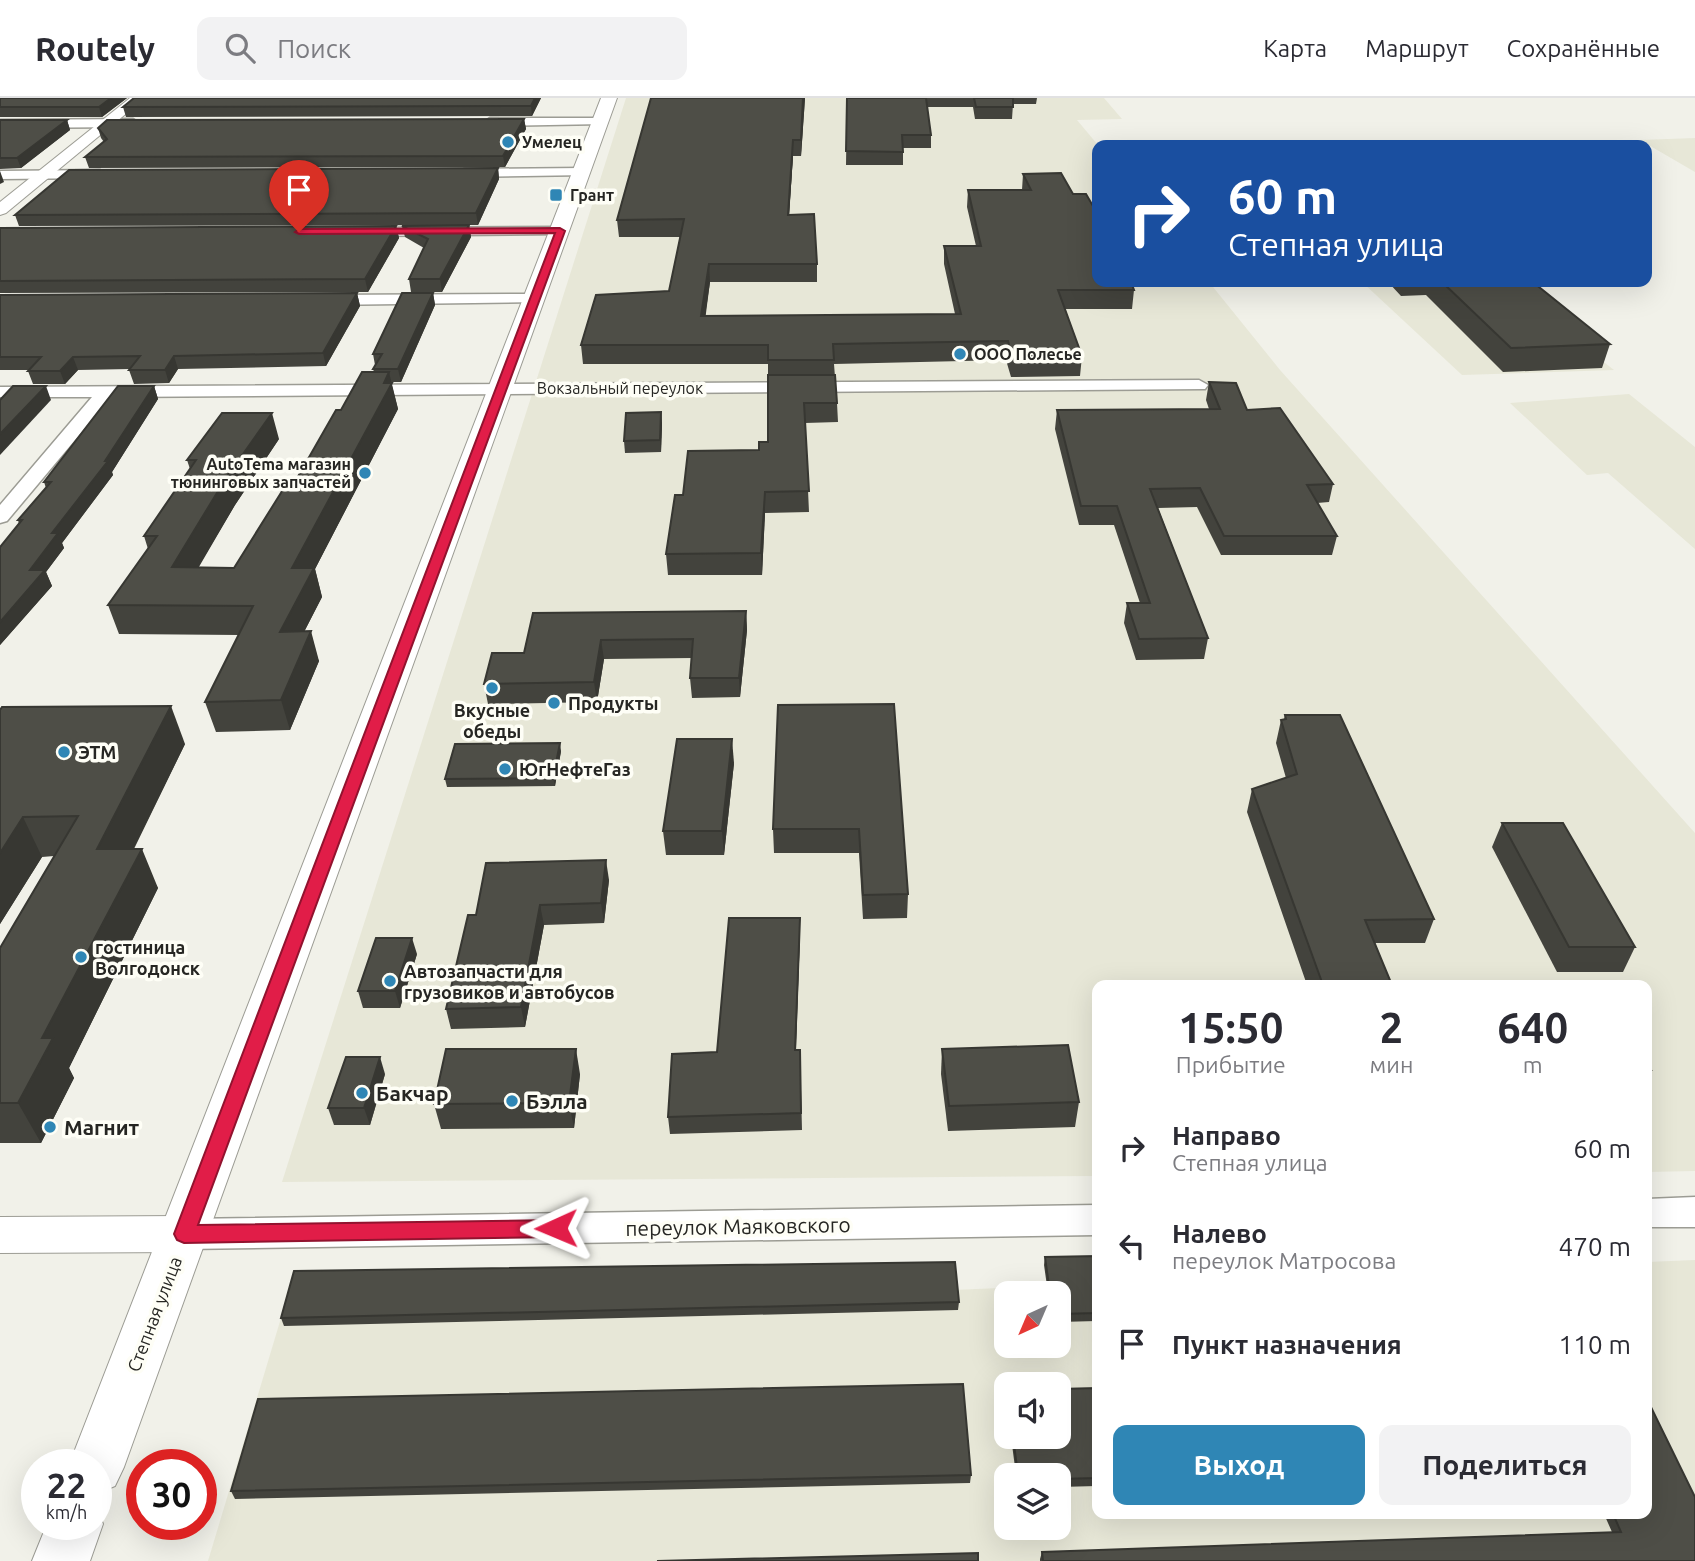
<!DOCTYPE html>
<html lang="ru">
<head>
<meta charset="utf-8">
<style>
  :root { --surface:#fff; --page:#f2f2f3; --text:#2b2b33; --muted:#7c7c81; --line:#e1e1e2; --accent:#2f86b5 }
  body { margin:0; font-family:Ubuntu,sans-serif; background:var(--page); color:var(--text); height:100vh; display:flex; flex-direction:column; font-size:26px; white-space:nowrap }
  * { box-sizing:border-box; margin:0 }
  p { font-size:23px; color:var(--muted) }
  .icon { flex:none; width:38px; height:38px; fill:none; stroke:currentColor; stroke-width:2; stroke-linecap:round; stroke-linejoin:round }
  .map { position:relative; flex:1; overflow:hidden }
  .drawer { position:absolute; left:1092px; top:882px; width:560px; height:539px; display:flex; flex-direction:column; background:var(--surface); border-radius:14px; box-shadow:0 7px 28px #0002 }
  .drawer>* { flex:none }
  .banner { position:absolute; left:1092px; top:42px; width:560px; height:147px; border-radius:14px; box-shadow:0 7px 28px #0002; background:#1a4fa0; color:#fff; overflow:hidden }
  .needle { width:46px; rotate:224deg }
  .fabs { position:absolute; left:994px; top:1183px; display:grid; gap:14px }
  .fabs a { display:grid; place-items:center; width:77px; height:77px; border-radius:14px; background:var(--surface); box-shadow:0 7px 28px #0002; font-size:35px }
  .speed { position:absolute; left:21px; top:1351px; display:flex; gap:14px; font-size:35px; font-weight:700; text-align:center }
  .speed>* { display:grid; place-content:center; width:91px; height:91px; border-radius:50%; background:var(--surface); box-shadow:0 7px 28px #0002; line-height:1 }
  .speed small { font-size:18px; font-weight:400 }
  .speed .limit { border:10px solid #d22; background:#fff; color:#111 }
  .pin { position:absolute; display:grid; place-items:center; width:60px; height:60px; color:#fff; margin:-72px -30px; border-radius:50% 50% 50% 0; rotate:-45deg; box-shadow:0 0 7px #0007 }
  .pin .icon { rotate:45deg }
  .me { position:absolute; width:77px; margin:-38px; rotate:269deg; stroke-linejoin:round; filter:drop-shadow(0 0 5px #0008) }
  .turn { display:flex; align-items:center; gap:24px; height:147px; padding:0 21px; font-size:32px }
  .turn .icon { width:91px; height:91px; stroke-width:2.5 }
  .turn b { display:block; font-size:49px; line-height:60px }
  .eta { display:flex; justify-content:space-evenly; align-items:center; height:119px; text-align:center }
  .eta b { font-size:42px; font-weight:700; line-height:49px }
  .primary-button { display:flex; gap:14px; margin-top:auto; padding:14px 21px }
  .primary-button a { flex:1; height:80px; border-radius:14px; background:var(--accent); color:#fff; font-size:28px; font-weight:700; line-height:80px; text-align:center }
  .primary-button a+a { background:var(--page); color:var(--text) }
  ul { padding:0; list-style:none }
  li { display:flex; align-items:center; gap:21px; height:98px; padding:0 21px }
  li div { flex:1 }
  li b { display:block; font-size:26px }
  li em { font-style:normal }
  header { display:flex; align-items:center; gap:42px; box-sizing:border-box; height:98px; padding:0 35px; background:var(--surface); border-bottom:2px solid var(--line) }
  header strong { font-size:33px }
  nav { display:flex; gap:38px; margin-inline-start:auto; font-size:24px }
  .search { width:490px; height:63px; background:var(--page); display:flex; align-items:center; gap:18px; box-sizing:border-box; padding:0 24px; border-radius:14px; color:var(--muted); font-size:26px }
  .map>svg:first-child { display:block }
  .built { fill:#e7e7d7; fill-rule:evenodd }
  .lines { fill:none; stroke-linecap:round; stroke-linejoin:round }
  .minor-casing { stroke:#9c9c94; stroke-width:3 }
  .tertiary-casing { stroke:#9c9c94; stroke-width:2 }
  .secondary-casing { stroke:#9c9c94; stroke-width:2 }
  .minor { fill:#fff; fill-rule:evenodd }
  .tertiary { fill:#fff; fill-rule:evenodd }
  .secondary { fill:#fff; fill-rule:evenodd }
  .wall { fill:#43433d }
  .shaded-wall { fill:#373732 }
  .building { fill:#4e4e47; stroke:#373732; stroke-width:2 }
  .route { fill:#e11d48; stroke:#92132f; stroke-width:2 }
  .poi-dot { fill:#2f86b5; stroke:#fefef6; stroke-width:2.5 }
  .labels { text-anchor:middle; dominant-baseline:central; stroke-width:7; stroke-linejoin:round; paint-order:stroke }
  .far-poi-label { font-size:16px; font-weight:bold; fill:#262623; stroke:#fefef6; text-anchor:start }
  .far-street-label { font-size:16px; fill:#262623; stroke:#fefef6 }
  .poi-label { font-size:18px; font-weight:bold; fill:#262623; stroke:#fefef6; text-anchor:start }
  .street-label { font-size:18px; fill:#262623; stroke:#fefef6 }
  .near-poi-label { font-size:21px; font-weight:bold; fill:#262623; stroke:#fefef6; text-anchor:start }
  .near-street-label { font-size:21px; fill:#262623; stroke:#fefef6 }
</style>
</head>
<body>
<header>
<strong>Routely</strong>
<div class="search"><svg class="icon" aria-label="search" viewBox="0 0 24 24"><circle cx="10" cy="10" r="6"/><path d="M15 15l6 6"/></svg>Поиск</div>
<nav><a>Карта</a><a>Маршрут</a><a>Сохранённые</a></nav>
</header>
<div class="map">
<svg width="1695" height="1463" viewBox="0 0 1695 1463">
  <rect width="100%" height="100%" fill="#f1f1e9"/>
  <!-- built -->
  <g class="built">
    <path d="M626,0H1104L1122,21L1077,22L1098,47L1097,184H1209L1280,272L1695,735V1073L1647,1074V887H1097V1078L282,1084Z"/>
    <path d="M1695,40V74L1640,42Z"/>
    <path d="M1362,184H1502L1614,272L1462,277Z"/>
    <path d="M1629,296L1695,349V451L1608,375L1587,377L1510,305Z"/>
    <path d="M1695,1162V1463H208L281,1220L1097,1186V1416H1647V1164ZM1006,1195H1059V1248H1006ZM1006,1286H1059V1339H1006ZM1006,1377H1059V1430H1006Z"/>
  </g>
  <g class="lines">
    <!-- minor casing -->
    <g class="minor-casing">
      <g id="minor">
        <path d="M600,20L604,22V26L490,28L484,24L490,20Z"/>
        <path d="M0,22L133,21L139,25L133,29L0,30Z"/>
        <path d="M583,70L589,74L588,77L464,79L458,75L464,71Z"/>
        <path d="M0,73L100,72L106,76L100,80L0,81Z"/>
        <path d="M560,129L567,133L565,136L363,138L356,134L363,130Z"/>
        <path d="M533,196L541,201L538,204L325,207L317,202L325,197Z"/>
        <path d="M1199,282L1208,287L1205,291L111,299L7,423L0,425V407L92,299H0V289Z"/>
        <path d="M1695,1099V1129H1647V1101Z"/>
        <path d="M1097,1107V1137L184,1151L172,1147L167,1136L172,1125L184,1121Z"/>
      </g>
    </g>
    <!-- tertiary casing -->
    <g class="tertiary-casing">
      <g id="tertiary">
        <path d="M130,0H145L6,115L0,117V104Z"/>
        <path d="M184,1118L199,1123L205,1136L199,1149L184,1154L0,1155V1119Z"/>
      </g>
    </g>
    <!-- secondary casing -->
    <g class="secondary-casing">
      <g id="secondary">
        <path d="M601,0H617L124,1369L115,1388L96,1396V1367H69Z"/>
        <path d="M96,1409L103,1426L90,1463H32L47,1426H96Z"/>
      </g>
    </g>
    <!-- minor -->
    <use href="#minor" class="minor"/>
    <!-- tertiary -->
    <use href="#tertiary" class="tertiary"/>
    <!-- secondary -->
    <use href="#secondary" class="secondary"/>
  </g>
  <!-- wall -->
  <g class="wall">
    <path d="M0,0H127L102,19H0Z"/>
    <path d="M134,0H541L532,18L126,19L123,9Z"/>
    <path d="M805,0L801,58H793L789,117L817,166V184H710L705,218L955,216L944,166V148H976L967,109L968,92H1022L1023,76L1073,96L1134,192L1132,211H1065L1082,258L1080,278L1011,279L1006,262L834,266L837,305L838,324L805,325L809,414L765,415L762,477H668L666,456L683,397L759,352L768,344V266H583L581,247L669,193L680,139H619L617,122Z"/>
    <path d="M847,0H1037L1036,6H1013L1012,21H975L973,9H927L931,37V50H903V67H846Z"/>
    <path d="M524,21L526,31L505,69L89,70L85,59L104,44L101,40L98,30Z"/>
    <path d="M0,22H67L70,32L21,70L0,71Z"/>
    <path d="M498,70L499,81L478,127L19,128L15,117Z"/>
    <path d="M469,127L471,139L442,194H411L409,181L424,150L405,139L402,128Z"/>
    <path d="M396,128L399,140L368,194L0,195V130Z"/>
    <path d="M1388,184H1518L1610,246L1602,270L1503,274L1426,197L1401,198Z"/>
    <path d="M357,195L360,208L326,268L178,271L169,285L134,286L129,272L130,271L78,272L65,286H33L28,273L29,272H0V197Z"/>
    <path d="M433,195L435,207L401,284H391L398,311L315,471L322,499L304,534L319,563L290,632L216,634L205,604L239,537L119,536L108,507L148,451L144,438L190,371L187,362L279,341L235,407L198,469L234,470L296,382L341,312L374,274L373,271L375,267L373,256Z"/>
    <path d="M1209,284L1247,312L1333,386L1329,404L1317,405L1337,438L1332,457H1221L1197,409L1158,410L1208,540L1204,561L1136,562L1124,525L1127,505H1140L1114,427H1079L1055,331L1057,312L1209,311L1206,302Z"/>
    <path d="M154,288L158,301L112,374L113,377L62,445L64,450L46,474L52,488L0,547V449L19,426L18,422L46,390L44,384Z"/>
    <path d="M661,314L662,326L661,354L625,355L624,343Z"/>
    <path d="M746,513L747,532L740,599L692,600L690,580L692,560L604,561L597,604L488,606L484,586L524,555Z"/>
    <path d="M778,607L908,796L907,820L863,821L859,755H774L773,731Z"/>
    <path d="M0,612L185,646L134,751L158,790L69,970L74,980L41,1045H0V850L54,758L42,759L0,826Z"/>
    <path d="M1285,617L1434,821L1425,845H1375L1392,887H1307L1247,714L1252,691L1286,680L1276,645L1281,622H1284Z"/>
    <path d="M561,653L555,688L447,689L445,681Z"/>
    <path d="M734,665L724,757H666L663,733Z"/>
    <path d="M1502,725L1635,849L1623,874H1557L1492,749Z"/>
    <path d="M609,782L604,825L544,827L525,929L451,931L446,911L476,817Z"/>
    <path d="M800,820V837L796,952H800L802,1032L670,1036L668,1019L717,954Z"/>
    <path d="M417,856L400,910H363L358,893Z"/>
    <path d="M942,951L1079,1004L1075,1029L948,1033L941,976Z"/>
    <path d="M385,976L370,1027H334L328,1010Z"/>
    <path d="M580,976L574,1030L441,1031L434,1006Z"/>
    <path d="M1097,1158V1223L1059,1224V1195H1048L1044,1167L1045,1159Z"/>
    <path d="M959,1204L958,1212L284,1228L281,1220Z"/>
    <path d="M1097,1290V1388L1059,1389V1377H1016L1011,1339H1059Z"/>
    <path d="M971,1377L970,1385L235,1401L231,1393Z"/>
    <path d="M1604,1416H1647L1695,1463H1040V1461L1042,1454L1612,1434Z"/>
  </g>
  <!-- shaded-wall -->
  <g class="shaded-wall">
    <path d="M111,0H127L102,19L99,9Z"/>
    <path d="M535,0H541L532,18L531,8Z"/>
    <path d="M803,0H805L801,58V42Z"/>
    <path d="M524,21L526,31L505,69L503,58Z"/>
    <path d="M67,22L70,32L21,70L17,60Z"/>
    <path d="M793,42V58L788,134V117Z"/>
    <path d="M498,70L499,81L478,127L476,115Z"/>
    <path d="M0,73L4,84L0,86Z"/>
    <path d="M469,127L471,139L442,194L440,181Z"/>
    <path d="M396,128L399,140L368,194L365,181Z"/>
    <path d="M709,166L710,184L703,238L701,218Z"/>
    <path d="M357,195L360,208L326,268L323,255Z"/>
    <path d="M433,195L435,207L401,284L398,271Z"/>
    <path d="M174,258L178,271L169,285L165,272Z"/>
    <path d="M73,259L78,272L65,286L60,273Z"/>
    <path d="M389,274L398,311L315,471L322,499L289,563L280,534L292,470Z"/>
    <path d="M46,288L51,302L0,357V336Z"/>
    <path d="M154,288L158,301L112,374L113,377L62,445L64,450L46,474L52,488L0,547V524L30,472L52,435L105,363Z"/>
    <path d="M661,314L662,326L661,354L660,342Z"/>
    <path d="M272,315L279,341L235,407L182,498L172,469L226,380Z"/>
    <path d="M765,394V415L762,477L761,455Z"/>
    <path d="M746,513L747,532L740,599L739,580Z"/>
    <path d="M311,533L319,563L290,632L281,602Z"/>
    <path d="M601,542L604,561L597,604L594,584Z"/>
    <path d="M171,608L185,646L114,790L97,751Z"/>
    <path d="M732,641L734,665L724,757L722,733Z"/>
    <path d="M560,645L561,653L555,688L553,680Z"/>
    <path d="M23,719L42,759L0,826V755Z"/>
    <path d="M142,751L158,790L69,970L74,980L41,1045L18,1005L42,940Z"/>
    <path d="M606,762L609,782L604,825L601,805Z"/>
    <path d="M540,807L544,827L525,929L521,909Z"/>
    <path d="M800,820V837L795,969V952Z"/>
    <path d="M412,840L417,856L400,910L395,893Z"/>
    <path d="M576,951L580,976L574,1030L569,1005Z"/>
    <path d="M380,959L385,976L370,1027L364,1010Z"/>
  </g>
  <!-- building -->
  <g class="building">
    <path d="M0,0H111L99,9H0Z"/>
    <path d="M134,0H535L531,8L123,9Z"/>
    <path d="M651,0H803L801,42H793L788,117L814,116L817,166H709L701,218L961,216L944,148H981L968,92H1031L1023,76L1061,75L1073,96H1086L1097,115V184H1131L1134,192H1058L1082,258L1012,259L1008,243L833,246L834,262H768V247H581L596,197L669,193L684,121L617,122Z"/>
    <path d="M847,0H926L931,37H902L903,54L846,53Z"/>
    <path d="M974,0H1013V9H976Z"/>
    <path d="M524,21L503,58L85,59L107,41L98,30L107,22Z"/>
    <path d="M0,22H67L17,60H0Z"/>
    <path d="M498,70L476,115L15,117L69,72Z"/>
    <path d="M469,127L440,181H409L428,141L402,128Z"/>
    <path d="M396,128L365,181L0,183V130Z"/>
    <path d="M1442,184H1518L1520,185H1534L1610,246L1511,250Z"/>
    <path d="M357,195L323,255L174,258L165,272H129L140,258L73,259L60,273H28L41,259H0V197Z"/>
    <path d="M402,195H433L398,271H373L382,256H373Z"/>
    <path d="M362,274H389L384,285H392L292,470H314L280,534L311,533L281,602L205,604L253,508L108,507L157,438H144L196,362H187L222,315H272L226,380L172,469L234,470L289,382H296L336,312H341Z"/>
    <path d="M768,277H835L837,305H804L809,393L765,394L761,455L666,456L675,397H683L688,353L759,352V344H768Z"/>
    <path d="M1209,284L1236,285L1247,312L1280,310L1333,386L1307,387L1337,438H1224L1200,390L1150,391L1208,540L1139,541L1127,505H1150L1117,408H1081L1057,312L1220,311Z"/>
    <path d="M13,288H46L0,336V302Z"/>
    <path d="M118,288H154L105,363H108L52,435H58L30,472H45L0,524V449L22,422H18L51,384H44Z"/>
    <path d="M661,314L660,342L624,343L626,315Z"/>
    <path d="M746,513L739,580H690L693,541L601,542L594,584L484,586L492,555H524L533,515Z"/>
    <path d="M894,606L908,796L863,797L859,731H773L778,607Z"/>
    <path d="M171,608L97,751H142L42,940H53L18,1005H0V850L78,718L23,719L0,755V612L2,609Z"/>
    <path d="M1285,617H1340L1434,821L1365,822L1392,887H1323L1252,691L1297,676L1281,622L1286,621Z"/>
    <path d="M677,641H732L722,733H663Z"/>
    <path d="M560,645L553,680L445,681L455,646Z"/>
    <path d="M1502,725H1563L1635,849H1569Z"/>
    <path d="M606,762L601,805L540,807L521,909L446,911L468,817H476L486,765Z"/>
    <path d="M729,820H800L795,952H800L801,1015L668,1019L672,956L717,954Z"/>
    <path d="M376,840H412L395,893H358Z"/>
    <path d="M1068,947L1079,1004L949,1008L942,951Z"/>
    <path d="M446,951H576L569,1005L434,1006Z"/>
    <path d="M346,959H380L364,1010H328Z"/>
    <path d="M1647,965L1651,972H1647Z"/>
    <path d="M1097,1158V1215L1059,1216V1195H1050L1045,1159Z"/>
    <path d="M955,1164L959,1204L281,1220L294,1173Z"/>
    <path d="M963,1286L971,1377L231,1393L258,1301Z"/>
    <path d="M1097,1290V1380L1059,1381V1377H1018L1013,1339H1059V1291Z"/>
    <path d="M1647,1301L1695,1399V1463H1043L1042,1454L1621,1434L1613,1416H1647Z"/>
    <path d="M978,1455V1463H657Z"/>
  </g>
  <!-- route -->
  <path class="route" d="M560,130L565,133L198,1127L556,1122L563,1124L566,1130L563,1137L556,1139L184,1145L177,1142L174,1136L555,135L299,136L295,134L299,131Z"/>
  <!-- markers -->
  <g class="poi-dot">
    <circle cx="508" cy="44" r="7"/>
    <rect x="549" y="90" width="14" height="14" rx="3.5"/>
    <circle cx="960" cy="256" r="7"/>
    <circle cx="365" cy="375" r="7"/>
    <circle cx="492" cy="590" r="7"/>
    <circle cx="554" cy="605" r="7"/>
    <circle cx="64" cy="654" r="7"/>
    <circle cx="505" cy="671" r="7"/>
    <circle cx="81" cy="859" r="7"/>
    <circle cx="390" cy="883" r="7"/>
    <circle cx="362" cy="995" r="7"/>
    <circle cx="512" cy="1003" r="7"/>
    <circle cx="50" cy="1029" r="7"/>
  </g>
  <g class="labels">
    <!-- far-poi labels -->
    <g class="far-poi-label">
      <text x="522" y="44">Умелец</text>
      <text x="570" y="97">Грант</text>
      <text x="974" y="256">ООО Полесье</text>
      <text x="351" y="366" text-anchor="end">AutoTema магазин<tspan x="351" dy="18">тюнинговых запчастей</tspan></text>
    </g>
    <!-- far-street labels -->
    <g class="far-street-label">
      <text x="620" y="290">Вокзальный переулок</text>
    </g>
    <!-- poi labels -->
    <g class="poi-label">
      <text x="568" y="605">Продукты</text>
      <text x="492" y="612" text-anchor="middle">Вкусные<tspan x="492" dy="21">обеды</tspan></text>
      <text x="78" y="654">ЭТМ</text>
      <text x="519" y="671">ЮгНефтеГаз</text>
      <text x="95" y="849">гостиница<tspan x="95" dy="21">Волгодонск</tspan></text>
      <text x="404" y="873">Автозапчасти для<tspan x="404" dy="21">грузовиков и автобусов</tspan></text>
    </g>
    <!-- street labels -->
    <g class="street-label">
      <text transform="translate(154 1216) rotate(-69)">Степная улица</text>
    </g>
    <!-- near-poi labels -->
    <g class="near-poi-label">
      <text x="376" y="995">Бакчар</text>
      <text x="526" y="1003">Бэлла</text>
      <text x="64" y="1029">Магнит</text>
    </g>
    <!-- near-street labels -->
    <g class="near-street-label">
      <text transform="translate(738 1128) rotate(-1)">переулок Маяковского</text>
    </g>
  </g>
</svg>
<div class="fabs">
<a><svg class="needle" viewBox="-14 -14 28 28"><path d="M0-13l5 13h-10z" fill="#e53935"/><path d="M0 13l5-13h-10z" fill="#7c7c81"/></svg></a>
<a><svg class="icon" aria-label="sound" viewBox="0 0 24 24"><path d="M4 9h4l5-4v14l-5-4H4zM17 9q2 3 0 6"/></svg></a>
<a><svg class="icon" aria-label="layers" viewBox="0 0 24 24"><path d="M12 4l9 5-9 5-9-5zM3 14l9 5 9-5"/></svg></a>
</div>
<div class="speed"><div>22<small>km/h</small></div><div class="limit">30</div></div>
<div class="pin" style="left:299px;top:134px;background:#d93025"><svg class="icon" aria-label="arrive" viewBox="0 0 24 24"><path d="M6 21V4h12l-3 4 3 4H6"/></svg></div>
<svg class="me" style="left:556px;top:1130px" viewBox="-20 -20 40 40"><path d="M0-17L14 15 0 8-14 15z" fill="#e11d48" stroke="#fff" stroke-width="4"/></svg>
<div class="banner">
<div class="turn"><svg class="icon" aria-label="right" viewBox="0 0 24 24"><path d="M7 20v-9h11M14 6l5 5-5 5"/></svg><div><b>60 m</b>Степная улица</div></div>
</div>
<section class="drawer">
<div class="eta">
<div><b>15:50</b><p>Прибытие</p></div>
<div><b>2</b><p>мин</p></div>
<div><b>640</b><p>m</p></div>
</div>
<ul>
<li><svg class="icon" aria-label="right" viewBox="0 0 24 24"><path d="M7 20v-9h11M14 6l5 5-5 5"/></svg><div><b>Направо</b><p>Степная улица</p></div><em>60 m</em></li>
<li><svg class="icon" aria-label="left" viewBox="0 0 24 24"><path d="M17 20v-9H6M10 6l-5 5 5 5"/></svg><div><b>Налево</b><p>переулок Матросова</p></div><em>470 m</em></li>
<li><svg class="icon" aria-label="arrive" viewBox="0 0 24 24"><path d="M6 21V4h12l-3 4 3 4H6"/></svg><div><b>Пункт назначения</b></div><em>110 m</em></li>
</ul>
<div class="primary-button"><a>Выход</a><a>Поделиться</a></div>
</section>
</div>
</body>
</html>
